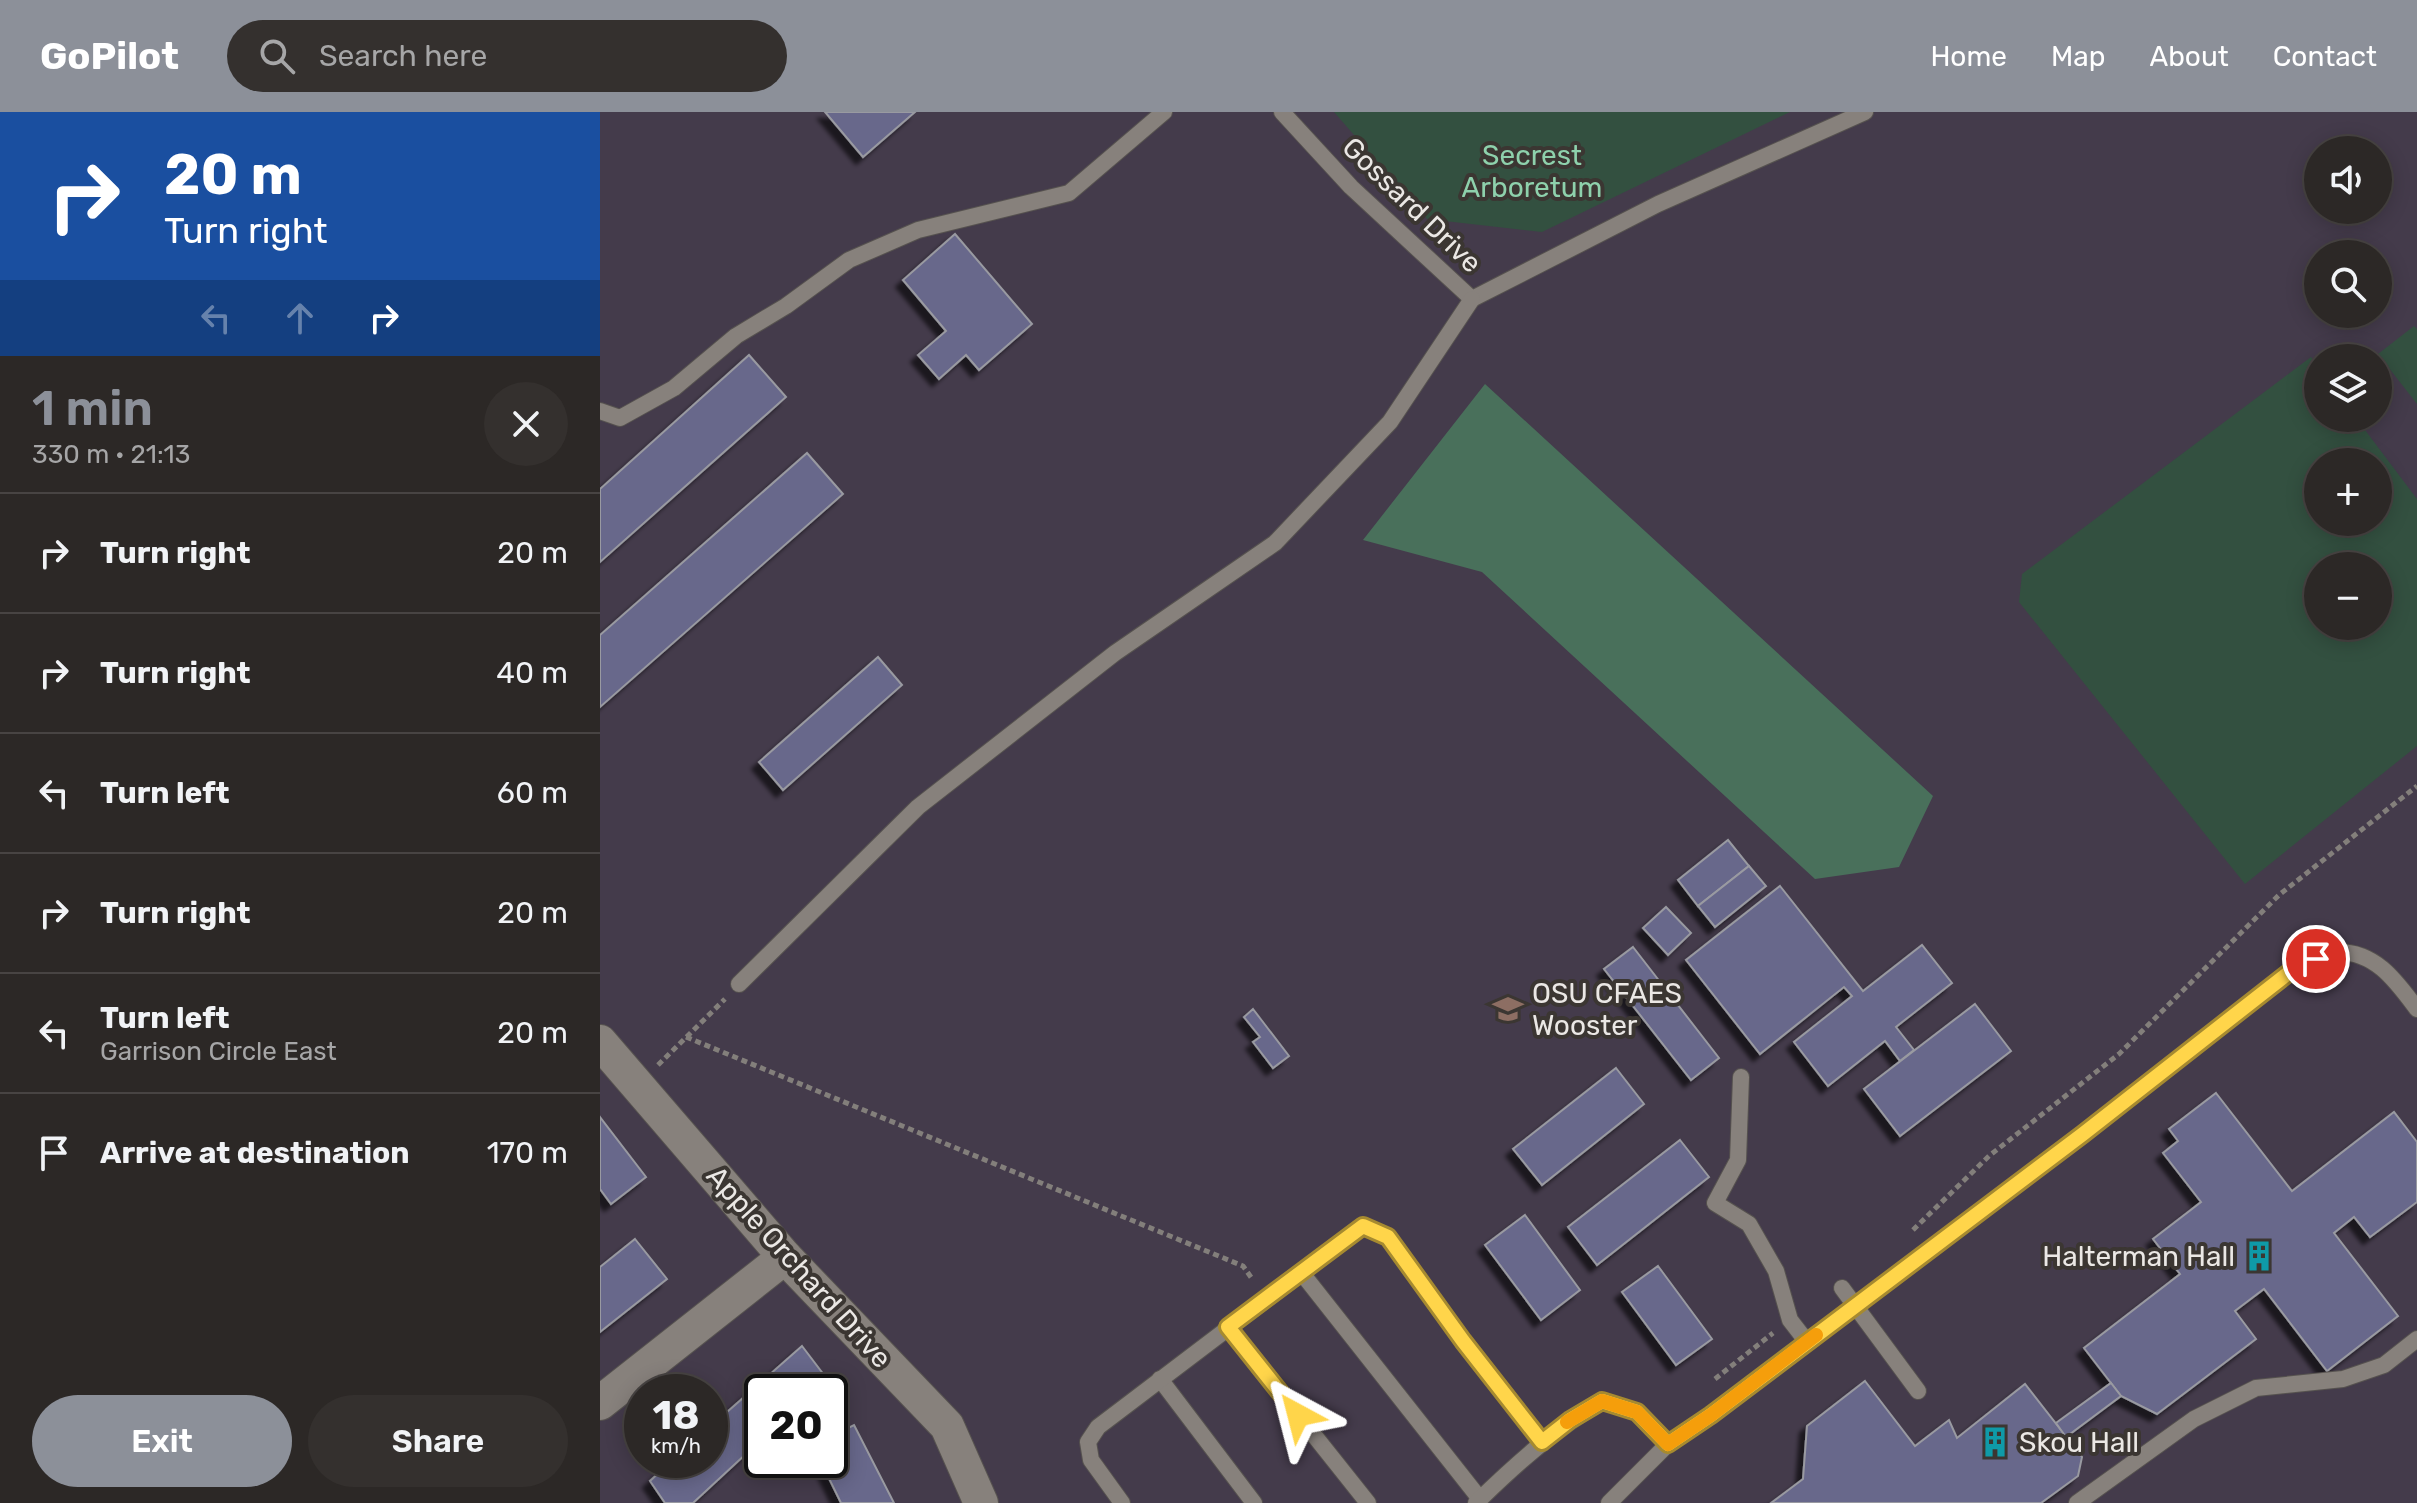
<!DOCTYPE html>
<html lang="en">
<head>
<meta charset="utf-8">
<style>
  :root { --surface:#2c2826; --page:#34302e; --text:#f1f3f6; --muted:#a6a6a7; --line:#484443; --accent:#8c9099 }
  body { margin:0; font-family:Rubik,sans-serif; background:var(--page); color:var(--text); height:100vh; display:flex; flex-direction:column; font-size:30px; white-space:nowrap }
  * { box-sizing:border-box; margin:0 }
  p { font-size:26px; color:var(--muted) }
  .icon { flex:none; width:44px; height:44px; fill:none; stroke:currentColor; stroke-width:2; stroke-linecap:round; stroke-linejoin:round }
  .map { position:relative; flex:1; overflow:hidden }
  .details { display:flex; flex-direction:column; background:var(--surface); width:600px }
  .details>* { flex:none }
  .hud { background:#1a4fa0; color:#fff; overflow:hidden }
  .controls { position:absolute; left:1704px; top:24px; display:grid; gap:16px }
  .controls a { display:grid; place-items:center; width:88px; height:88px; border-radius:50%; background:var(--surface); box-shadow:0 4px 20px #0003,0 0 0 2px var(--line); font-size:40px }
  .speed { position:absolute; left:24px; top:1262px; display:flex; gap:16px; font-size:40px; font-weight:700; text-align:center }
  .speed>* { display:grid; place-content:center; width:104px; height:104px; border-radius:50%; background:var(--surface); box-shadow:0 4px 20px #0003,0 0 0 2px var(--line); line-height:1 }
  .speed small { font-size:20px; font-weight:400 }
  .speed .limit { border:4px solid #111; border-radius:12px; background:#fff; color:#111 }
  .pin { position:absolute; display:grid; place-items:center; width:68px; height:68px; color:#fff; margin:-34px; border:4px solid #fff; border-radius:50%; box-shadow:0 2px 8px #0007 }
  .me { position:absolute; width:88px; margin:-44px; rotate:322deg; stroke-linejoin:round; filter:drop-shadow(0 0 6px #0008) }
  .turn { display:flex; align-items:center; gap:28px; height:168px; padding:0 32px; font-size:36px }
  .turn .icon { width:104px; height:104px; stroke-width:2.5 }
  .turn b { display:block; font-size:56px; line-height:68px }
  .lanes { display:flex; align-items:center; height:76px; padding:0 32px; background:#0003; justify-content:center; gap:40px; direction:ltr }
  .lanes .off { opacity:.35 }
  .round { display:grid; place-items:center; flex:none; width:84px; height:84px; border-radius:42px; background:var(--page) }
  .headline { display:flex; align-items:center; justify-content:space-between; height:136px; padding:0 32px }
  h1 { font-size:48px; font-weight:600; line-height:60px; color:var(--accent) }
  .cta { display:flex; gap:16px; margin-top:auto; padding:16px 32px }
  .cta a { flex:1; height:92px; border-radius:48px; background:var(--accent); color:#fff; font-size:32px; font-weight:600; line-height:92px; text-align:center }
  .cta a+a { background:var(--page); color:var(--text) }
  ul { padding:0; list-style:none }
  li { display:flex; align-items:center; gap:24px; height:120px; padding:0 32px; border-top:2px solid var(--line) }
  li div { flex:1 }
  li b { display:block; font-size:30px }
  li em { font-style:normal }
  header { display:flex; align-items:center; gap:48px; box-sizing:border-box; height:112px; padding:0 40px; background:var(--accent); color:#fff }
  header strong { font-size:38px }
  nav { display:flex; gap:44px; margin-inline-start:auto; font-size:28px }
  .search { width:560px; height:72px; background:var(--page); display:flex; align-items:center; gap:20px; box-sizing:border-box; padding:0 28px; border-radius:44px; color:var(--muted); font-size:30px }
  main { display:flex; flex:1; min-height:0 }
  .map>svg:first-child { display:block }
  .education { fill:#443b4b; fill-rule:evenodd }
  .green { fill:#335040; fill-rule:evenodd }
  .forest { fill:#49705b }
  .building { fill:#68678b; stroke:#999aa1; stroke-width:2; filter:url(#shadow) }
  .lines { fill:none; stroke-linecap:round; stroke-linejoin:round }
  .lane-casing { stroke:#56524f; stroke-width:18 }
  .street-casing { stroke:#56524f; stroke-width:36 }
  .path { stroke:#837f7b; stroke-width:5; stroke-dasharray:6 4; stroke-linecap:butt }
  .lane { stroke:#87817c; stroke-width:16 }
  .street { stroke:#87817c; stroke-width:34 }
  .route-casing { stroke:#a68a30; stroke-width:20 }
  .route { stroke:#ffd54a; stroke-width:14 }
  .slow { stroke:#f59e0b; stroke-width:14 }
  .labels { text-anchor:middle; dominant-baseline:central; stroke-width:8; stroke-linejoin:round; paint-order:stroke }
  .park-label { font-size:28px; fill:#8ed1ac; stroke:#3b3632 }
  .street-label { font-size:28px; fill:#ebe8e5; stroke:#3b3632 }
  .poi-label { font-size:28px; fill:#ebe8e5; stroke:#3b3632; text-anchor:start }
</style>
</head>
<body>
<header>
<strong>GoPilot</strong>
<div class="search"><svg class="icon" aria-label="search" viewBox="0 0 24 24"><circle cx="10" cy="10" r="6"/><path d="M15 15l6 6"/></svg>Search here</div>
<nav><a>Home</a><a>Map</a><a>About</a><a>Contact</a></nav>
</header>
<main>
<section class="details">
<div class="hud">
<div class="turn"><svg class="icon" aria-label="right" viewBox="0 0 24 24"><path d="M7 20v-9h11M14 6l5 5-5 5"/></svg><div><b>20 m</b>Turn right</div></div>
<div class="lanes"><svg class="icon off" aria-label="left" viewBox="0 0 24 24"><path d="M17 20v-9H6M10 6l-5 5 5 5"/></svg><svg class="icon off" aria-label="ahead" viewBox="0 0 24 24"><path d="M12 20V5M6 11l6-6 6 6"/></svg><svg class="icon" aria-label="right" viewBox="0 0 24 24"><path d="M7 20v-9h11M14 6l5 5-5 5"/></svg></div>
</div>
<div class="headline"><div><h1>1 min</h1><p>330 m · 21:13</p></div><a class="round"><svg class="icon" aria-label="close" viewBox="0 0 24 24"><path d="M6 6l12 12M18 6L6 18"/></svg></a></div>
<ul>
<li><svg class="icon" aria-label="right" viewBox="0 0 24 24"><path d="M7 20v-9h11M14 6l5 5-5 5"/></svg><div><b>Turn right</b></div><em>20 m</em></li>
<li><svg class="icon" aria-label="right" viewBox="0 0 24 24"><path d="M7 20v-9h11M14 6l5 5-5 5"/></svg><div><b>Turn right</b></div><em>40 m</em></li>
<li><svg class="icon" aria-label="left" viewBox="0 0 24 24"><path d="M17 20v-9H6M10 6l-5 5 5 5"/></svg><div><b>Turn left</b></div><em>60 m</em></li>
<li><svg class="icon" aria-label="right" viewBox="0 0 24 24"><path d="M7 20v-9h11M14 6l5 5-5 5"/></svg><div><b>Turn right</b></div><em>20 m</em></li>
<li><svg class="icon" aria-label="left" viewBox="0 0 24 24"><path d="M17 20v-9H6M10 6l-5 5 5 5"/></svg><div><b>Turn left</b><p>Garrison Circle East</p></div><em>20 m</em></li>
<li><svg class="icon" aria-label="arrive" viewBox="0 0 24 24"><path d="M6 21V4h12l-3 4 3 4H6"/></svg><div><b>Arrive at destination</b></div><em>170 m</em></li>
</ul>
<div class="cta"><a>Exit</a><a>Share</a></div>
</section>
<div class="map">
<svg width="1817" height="1391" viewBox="0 0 1817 1391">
  <defs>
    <filter id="shadow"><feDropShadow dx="-7" dy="7" stdDeviation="2" flood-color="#0009"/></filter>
  </defs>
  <rect width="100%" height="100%" fill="#3b3632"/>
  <!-- education -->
  <path class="education" d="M0,0H1817V1391H0ZM1718,38H1778V98H1718ZM1718,142H1778V202H1718ZM1718,246H1778V306H1718ZM1718,350H1778V410H1718ZM1718,454H1778V514H1718ZM42,1280H110V1348H42ZM162,1280H230V1348H162Z"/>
  <!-- green -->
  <g class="green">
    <path d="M734,0H1190L942,120L827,107Z"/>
    <path d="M1814,214L1817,217V292L1778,242Z"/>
    <path d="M1711,245L1718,255V306H1756L1817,387V634L1645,772L1419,490L1422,462ZM1718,350H1778V410H1718ZM1718,454H1778V514H1718Z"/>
  </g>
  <!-- forest -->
  <path class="forest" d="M885,272L1333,684L1299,755L1215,767L882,460L763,428Z"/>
  <!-- building -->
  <g class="building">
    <path d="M225,0H315L263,45Z"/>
    <path d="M355,122L432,212L379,258L366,243L339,267L318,243L346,219L303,168Z"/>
    <path d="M149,243L186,285L0,450V377Z"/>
    <path d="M207,341L243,382L0,595V523Z"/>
    <path d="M278,545L302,573L183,678L159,650Z"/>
    <path d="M1128,728L1149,754L1098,794L1078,768Z"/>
    <path d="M1149,754L1166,774L1115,815L1098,794Z"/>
    <path d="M1180,774L1263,879L1322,833L1352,871L1296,915L1314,938L1300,949L1285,929L1228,974L1194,930L1252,884L1244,875L1160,942L1086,848Z"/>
    <path d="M1066,795L1091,821L1068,843L1043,816Z"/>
    <path d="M1033,835L1119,946L1091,968L1004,857Z"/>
    <path d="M1375,892L1411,939L1300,1024L1264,977Z"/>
    <path d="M653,897L689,944L673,956L653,930L660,925L644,905Z"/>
    <path d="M1016,956L1044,992L942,1073L913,1037Z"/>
    <path d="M1616,981L1692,1079L1794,1000L1817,1030V1090L1770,1125L1754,1105L1734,1121L1798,1204L1727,1259L1664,1177L1635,1199L1656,1227L1557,1302L1521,1284L1484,1236L1580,1162L1553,1127L1601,1090L1563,1041L1578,1029L1569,1017Z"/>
    <path d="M0,1005L46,1065L11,1092L0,1077Z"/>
    <path d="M1080,1028L1109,1065L997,1153L968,1115Z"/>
    <path d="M925,1103L980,1178L941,1208L885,1133Z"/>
    <path d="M35,1127L67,1167L0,1220V1155Z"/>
    <path d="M1058,1154L1112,1227L1076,1253L1022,1180Z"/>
    <path d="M202,1234L227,1267L213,1280H162V1327L93,1391H65L50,1369L73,1348H110V1315Z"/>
    <path d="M1265,1269L1315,1334L1349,1308L1357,1326L1425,1272L1482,1345L1478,1364L1441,1391H1171L1203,1367L1207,1314Z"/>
    <path d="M1511,1271L1521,1284L1466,1325L1456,1311Z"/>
    <path d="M254,1313L294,1391H241L220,1348H230V1325Z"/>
  </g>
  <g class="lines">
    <!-- lane casing -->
    <g class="lane-casing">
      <g id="lane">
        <path d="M682,0L751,75L872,187L1058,92L1265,0"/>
        <path d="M0,299L20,306L74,276L136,224L186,194L249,148L318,118L469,81L564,0"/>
        <path d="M139,872L318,695L515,541L675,431L790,310L872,187"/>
        <path d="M1141,965L1138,1048L1115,1091L1149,1112L1176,1159L1190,1208L1207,1230"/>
        <path d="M701,1160L880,1387"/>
        <path d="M1242,1176L1318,1279"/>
        <path d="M628,1215L768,1391"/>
        <path d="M560,1267L654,1391"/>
        <path d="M522,1391L491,1348L488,1330L498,1315L763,1114L788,1125L863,1229L942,1330"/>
        <path d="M876,1391C915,1353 955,1317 1002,1289L1037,1300L1068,1332"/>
        <path d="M1009,1391L1068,1332L1111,1303L1483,1022L1696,855C1708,850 1725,839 1738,840C1776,840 1796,869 1817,897"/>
        <path d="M1477,1391L1594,1307L1656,1276L1743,1267L1784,1253L1817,1227"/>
      </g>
    </g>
    <!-- street casing -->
    <g class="street-casing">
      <g id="street">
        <path d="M0,930L185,1145L347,1314L381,1391"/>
        <path d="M0,1291L185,1145"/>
      </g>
    </g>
    <!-- path -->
    <g class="path">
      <path d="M86,925L643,1154L653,1168"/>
      <path d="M58,953L125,887"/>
      <path d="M1313,1118L1389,1044L1519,942L1679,783L1817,674"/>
      <path d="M1115,1267L1173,1221"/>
    </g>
    <!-- lane -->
    <use href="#lane" class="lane"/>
    <!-- street -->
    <use href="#street" class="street"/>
  </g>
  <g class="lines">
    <!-- route casing -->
    <g class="route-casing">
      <path id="route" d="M698,1303L628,1215L763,1114L788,1125L863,1229L942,1330L970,1308L1002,1289L1037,1300L1068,1332L1111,1303L1483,1022L1696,855L1716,847"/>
    </g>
    <!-- route -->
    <use href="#route" class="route"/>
    <!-- slow -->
    <path class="slow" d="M967,1310L1002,1289L1037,1300L1068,1332L1111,1303L1216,1223"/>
  </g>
  <!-- icons -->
  <defs>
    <g id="university-bare" transform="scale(2.4)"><path d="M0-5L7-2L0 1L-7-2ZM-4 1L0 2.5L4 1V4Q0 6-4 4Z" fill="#8d6e63" stroke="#3b3632" stroke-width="2.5" paint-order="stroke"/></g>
    <g id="building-bare" transform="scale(2.4)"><path d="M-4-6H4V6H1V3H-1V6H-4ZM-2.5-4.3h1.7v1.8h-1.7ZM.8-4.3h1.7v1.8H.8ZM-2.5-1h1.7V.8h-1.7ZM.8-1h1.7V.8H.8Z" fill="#0f9aa8" stroke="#3b3632" stroke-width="2.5" paint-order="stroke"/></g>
  </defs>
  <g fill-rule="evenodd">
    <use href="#university-bare" x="908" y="897"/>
    <use href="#building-bare" x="1659" y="1144"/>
    <use href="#building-bare" x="1395" y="1330"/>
  </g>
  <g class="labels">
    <!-- park labels -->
    <g class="park-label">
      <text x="932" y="43">Secrest<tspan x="932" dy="32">Arboretum</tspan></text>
    </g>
    <!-- street labels -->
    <g class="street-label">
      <text transform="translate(812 93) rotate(44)">Gossard Drive</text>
      <text transform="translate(199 1155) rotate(48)">Apple Orchard Drive</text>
    </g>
    <!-- poi labels -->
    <g class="poi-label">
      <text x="932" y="881">OSU CFAES<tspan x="932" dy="32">Wooster</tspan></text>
      <text x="1635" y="1144" text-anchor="end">Halterman Hall</text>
      <text x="1419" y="1330">Skou Hall</text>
    </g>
  </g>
</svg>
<div class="controls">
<a><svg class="icon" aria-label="sound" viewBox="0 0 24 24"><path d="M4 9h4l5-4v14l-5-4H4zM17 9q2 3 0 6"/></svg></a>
<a><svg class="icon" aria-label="search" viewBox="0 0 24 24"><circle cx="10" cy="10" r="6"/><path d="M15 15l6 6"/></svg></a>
<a><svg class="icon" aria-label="layers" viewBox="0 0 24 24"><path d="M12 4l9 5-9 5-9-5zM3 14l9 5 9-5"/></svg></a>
<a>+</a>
<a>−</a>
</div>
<div class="speed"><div>18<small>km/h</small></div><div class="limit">20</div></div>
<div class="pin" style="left:1716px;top:847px;background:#d93025"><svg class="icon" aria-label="arrive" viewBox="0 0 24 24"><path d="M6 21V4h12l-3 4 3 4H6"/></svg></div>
<svg class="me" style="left:698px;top:1303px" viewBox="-20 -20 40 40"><path d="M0-17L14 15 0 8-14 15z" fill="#ffd54a" stroke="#fff" stroke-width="4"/></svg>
</div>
</main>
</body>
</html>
